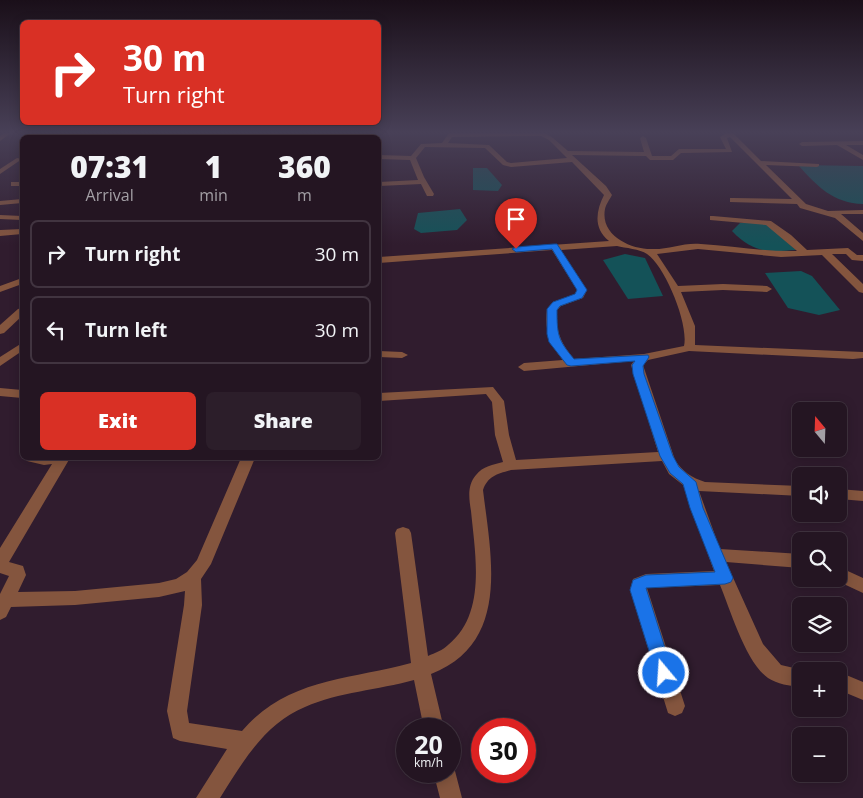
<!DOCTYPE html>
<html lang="en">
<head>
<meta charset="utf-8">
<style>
  :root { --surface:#241522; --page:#2c1e2a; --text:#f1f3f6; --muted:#a39fa5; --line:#413440; --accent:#d93025 }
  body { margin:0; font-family:"Open Sans",sans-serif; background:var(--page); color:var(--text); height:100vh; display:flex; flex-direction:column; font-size:19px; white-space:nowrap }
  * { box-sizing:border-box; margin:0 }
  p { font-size:16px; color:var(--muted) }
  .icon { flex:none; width:28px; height:28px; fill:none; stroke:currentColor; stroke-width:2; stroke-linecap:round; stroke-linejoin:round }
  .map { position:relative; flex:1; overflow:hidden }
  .panel { position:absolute; left:20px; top:135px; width:361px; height:325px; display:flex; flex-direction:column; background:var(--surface); border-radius:8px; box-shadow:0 2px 12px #0003,0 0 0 1px var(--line) }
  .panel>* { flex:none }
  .banner { position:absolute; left:20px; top:20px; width:361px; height:105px; border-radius:8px; box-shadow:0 2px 12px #0003,0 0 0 1px var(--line); background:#d93025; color:#fff; overflow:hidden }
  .needle { width:32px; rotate:341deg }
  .controls { position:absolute; left:792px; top:402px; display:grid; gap:10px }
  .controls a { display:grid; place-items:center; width:55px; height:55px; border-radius:8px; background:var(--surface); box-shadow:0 2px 12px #0003,0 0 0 1px var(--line); font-size:25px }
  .speed { position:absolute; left:396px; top:718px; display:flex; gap:10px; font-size:25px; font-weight:700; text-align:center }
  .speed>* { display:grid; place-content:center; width:65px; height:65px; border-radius:50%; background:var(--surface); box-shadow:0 2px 12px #0003,0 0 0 1px var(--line); line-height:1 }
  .speed small { font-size:12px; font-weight:400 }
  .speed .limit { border:8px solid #d22; background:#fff; color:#111 }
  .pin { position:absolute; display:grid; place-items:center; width:42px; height:42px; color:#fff; margin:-51px -21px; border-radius:50% 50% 50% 0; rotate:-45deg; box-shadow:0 0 5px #0007 }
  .pin .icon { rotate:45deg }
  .me { position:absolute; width:55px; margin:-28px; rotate:342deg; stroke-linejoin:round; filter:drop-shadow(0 0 4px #0008) }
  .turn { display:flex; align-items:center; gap:18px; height:105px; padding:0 20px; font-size:22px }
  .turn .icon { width:65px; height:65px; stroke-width:2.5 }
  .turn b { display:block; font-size:35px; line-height:42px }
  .eta { display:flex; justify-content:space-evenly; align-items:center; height:85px; text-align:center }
  .eta b { font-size:30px; font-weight:800; line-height:35px }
  .button { display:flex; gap:10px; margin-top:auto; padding:10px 20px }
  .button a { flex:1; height:58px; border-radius:8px; background:var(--accent); color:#fff; font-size:20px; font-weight:800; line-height:58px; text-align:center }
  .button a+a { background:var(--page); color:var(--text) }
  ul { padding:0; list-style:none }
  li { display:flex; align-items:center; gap:15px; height:68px; margin:0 10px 8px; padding:0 10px; border:2px solid var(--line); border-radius:8px }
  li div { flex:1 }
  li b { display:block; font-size:19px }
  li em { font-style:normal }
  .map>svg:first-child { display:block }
  .water { fill:#145258 }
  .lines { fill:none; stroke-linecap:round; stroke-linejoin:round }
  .minor { fill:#84553e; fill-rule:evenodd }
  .route { fill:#1a73e8; stroke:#114b97 }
</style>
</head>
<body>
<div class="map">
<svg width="863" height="798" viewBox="0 0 863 798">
  <rect width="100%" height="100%" fill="#301c2e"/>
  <!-- water -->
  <g class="water">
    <path d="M798,165L863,166V204C833,203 818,187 798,165Z"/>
    <path d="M473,168H487L502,185L498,191L473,190Z"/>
    <path d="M460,209L467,220L457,230L421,233L414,229L418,213Z"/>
    <path d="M740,223H766L796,250C768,252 753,253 732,231Z"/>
    <path d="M625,254L645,258L663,296L628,299L603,260Z"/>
    <path d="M801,271L812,276L840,310L819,315L788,308L765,273Z"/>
  </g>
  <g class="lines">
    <!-- minor -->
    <g class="minor">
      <path d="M4,133H11L0,141V136Z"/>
      <path d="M125,133H140L123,138H107Z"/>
      <path d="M272,133H278L276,138H270Z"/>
      <path d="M449,133H545L553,138L568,151L644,152L640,138L643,136L646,138L652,156H671L679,149H726L720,137L726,133H733L761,161L819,164V166L817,167L766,165L806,204L828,211L863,210V214H841L863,233V241L835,218L800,208L797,204L730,202V198H733L792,199L730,137L727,138L732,152L681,153L673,160H650L646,156L572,155L606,186L612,195C610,199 606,204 605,209C600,235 630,249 651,249C668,250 684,242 701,244C733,246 765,252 797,251L766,225L710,220V216H713L771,221L791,235L807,250L848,248L857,255H863V261L852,260L846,254H832L863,284V293L859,292L822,255L781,257L698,249L657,254L678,286L723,284L767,286L772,289L767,292L723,290L681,292L695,326V345L863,352V358L853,359L689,351L648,360L643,365L675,460C682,471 692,478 705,482L801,486V496L699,491L720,549L801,554V568L726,562L763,644L781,665L807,671H801V687C790,686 777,684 768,678C746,663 730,609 720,585L647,588L685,706L682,713L675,716L668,713L630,590L633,579L646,574L714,571L683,485L669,474L662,461L511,470C497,474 488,476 483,490C491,557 511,643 431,674L444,729H424L414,680C378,690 339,692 305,707C265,723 242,763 220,798H196L227,749L180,741L173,738L167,711L184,605L185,591L159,597L75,605L11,607L6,617L0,620V594L9,576L0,573V548L52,464L44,465L27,461L25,458H70L9,562L23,566L26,575L18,592L75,591L159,583L176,579L187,572L197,560L241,458H255L211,564L201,579L202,605L187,711L189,723L242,731C287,678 349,680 411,663L395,533L397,529L403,527L409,529L411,533L428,656C435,653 443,650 448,645C487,614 475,554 471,511C469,499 467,485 476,475C483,466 493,465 503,462L495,435L492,402L486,394L379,401V393L493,387L504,401L509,435L516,460L658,452L631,365L634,361L524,371L518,367L524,363L563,360C550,344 544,330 547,309L553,302L575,294L577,290L552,250L379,263V257L609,241C593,228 596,211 604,195L572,162L511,167L503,165L485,148L425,147L416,158L424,177L434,194L433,196H427L421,184L379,186V182L418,180L410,160L379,159V155L411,156L421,144L442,143ZM541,136L549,140L567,158L511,163L507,162L489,145L448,143L452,137ZM617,246C625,248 640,249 647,254C665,266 689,324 684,346L644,354L574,359C561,344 555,330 557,310L561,306L583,298L587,290L561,250Z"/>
      <path d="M863,141V145H846L863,155V160L837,145L802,146L799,144L802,142Z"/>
      <path d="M17,158L22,159L0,174V169Z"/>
      <rect x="11" y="182" width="11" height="4"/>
      <path d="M22,199V203L0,205V201Z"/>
      <path d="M0,215L22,216V220L0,219Z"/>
      <path d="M22,229V234L0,236V230Z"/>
      <path d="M22,278V284L0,292V286Z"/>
      <path d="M22,308V316L4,333L0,334V325L18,309Z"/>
      <path d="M22,343V351L0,366V357Z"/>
      <path d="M379,351L402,352L408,355L402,358L379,357Z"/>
      <path d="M0,388L22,390V398L0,396Z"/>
      <path d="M839,489L863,491V501L839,499Z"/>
      <path d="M839,567L863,578V593L833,579H839Z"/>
      <path d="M839,672L863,682V700L839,690Z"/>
      <path d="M450,763L455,771L462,798H440L433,771H450Z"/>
    </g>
  </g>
  <!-- sky -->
  <linearGradient id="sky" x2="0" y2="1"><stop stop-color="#1a0f19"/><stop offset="0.54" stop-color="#484057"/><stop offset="1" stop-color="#484057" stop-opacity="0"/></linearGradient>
  <rect width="863" height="245" fill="url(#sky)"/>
  <!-- route -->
  <path class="route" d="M554,244H557L587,290L582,298L560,306L557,310C557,335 558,340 574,359L648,355L649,357L643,366L644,374L673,456L679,467L696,482L703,508L733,578L731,582L725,584L646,588L673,673L671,679L664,681L658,679L656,673L630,590L633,580L646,575L715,572L690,508L683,484L670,473L660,456L633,374L632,365L635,361L571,366L567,365L549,342L547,334V309L553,302L575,294L577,290L552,249L516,252L512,249L516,247Z"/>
</svg>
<div class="controls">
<a><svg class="needle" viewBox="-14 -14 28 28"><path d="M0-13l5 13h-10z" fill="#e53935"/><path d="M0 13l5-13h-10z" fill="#a39fa5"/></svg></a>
<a><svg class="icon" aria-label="sound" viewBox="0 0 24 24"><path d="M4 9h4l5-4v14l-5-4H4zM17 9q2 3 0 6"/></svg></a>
<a><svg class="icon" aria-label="search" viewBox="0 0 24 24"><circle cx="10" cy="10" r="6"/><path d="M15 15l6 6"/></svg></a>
<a><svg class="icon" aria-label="layers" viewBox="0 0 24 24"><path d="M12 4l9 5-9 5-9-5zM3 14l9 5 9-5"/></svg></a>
<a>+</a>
<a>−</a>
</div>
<div class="speed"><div>20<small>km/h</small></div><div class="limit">30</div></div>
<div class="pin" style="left:516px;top:249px;background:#d93025"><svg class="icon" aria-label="arrive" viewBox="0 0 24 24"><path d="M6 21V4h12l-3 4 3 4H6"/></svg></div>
<svg class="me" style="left:664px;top:673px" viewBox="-20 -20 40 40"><circle r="17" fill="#1a73e8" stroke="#fff" stroke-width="3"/><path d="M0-11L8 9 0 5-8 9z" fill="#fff"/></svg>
<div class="banner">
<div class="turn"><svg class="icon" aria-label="right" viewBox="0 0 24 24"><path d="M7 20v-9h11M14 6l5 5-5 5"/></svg><div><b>30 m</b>Turn right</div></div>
</div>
<section class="panel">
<div class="eta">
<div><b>07:31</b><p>Arrival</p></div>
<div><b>1</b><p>min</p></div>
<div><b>360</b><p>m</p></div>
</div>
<ul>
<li><svg class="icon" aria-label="right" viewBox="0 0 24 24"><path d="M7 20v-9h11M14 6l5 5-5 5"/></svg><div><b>Turn right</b></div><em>30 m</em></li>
<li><svg class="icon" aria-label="left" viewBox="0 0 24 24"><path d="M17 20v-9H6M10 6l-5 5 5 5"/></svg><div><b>Turn left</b></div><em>30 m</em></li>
</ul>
<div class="button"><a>Exit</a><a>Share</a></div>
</section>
</div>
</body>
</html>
